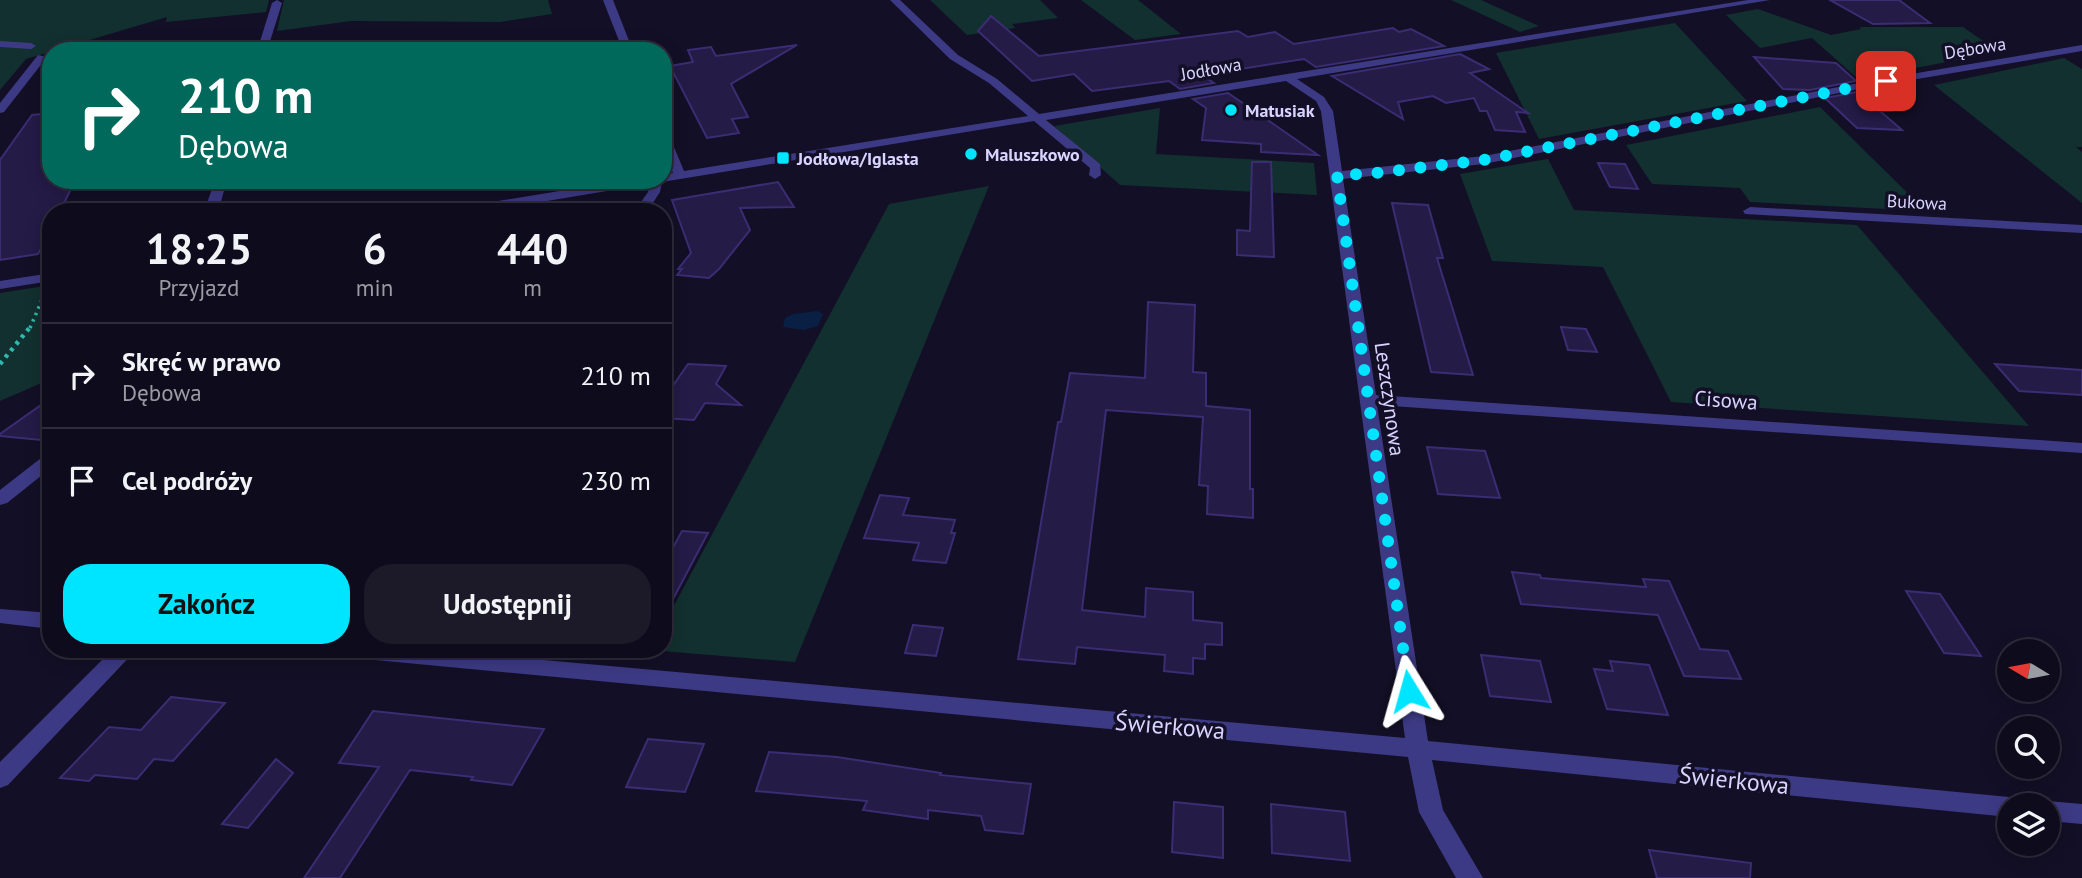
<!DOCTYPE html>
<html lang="pl">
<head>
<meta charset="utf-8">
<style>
  :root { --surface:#0e0b1c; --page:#1c1929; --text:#f1f3f6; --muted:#9b9ba3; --line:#2e2b3b; --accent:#00e5ff }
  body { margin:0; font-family:"PT Sans",sans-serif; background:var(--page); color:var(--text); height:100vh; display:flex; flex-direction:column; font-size:26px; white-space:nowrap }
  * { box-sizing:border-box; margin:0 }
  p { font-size:23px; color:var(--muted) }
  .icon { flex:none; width:38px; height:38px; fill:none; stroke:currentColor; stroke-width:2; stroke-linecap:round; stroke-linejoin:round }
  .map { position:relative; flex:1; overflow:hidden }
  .sheet { position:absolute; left:42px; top:203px; width:630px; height:455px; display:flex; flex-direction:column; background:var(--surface); border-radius:28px; box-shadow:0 4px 18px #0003,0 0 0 2px var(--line) }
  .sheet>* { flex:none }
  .guide { position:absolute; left:42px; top:42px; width:630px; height:147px; border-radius:28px; box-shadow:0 4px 18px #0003,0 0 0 2px var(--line); background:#00695c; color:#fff; overflow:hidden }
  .needle { width:46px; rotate:280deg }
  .fabs { position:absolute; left:1997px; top:639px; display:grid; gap:14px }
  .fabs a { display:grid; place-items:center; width:63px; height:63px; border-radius:50%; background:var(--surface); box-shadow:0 4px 18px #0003,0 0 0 2px var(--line); font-size:35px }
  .pin { position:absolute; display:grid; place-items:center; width:60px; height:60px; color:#fff; margin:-30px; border-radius:14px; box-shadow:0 4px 10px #0006 }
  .me { position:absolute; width:77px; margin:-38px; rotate:352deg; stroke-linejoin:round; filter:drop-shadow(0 0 5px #0008) }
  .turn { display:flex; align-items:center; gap:24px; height:147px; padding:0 21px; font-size:32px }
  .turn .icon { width:91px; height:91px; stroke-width:2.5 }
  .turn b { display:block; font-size:49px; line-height:60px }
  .eta { display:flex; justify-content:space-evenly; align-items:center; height:119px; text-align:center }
  .eta b { font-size:42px; font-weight:700; line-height:49px }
  .primary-button { display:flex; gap:14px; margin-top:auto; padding:14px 21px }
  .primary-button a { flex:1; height:80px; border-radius:28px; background:var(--accent); color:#111; font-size:28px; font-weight:700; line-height:80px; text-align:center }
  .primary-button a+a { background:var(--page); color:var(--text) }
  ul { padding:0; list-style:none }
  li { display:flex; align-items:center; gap:21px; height:105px; padding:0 21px; border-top:2px solid var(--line) }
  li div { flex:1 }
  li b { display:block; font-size:26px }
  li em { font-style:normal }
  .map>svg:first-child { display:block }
  .green { fill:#12302f }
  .water { fill:#0a1f44 }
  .building { fill:#241b47; stroke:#3b2d73; stroke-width:2 }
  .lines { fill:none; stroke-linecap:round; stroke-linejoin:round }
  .path-far2 { stroke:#2fb8b0; stroke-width:3.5; stroke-dasharray:2.5 4.5; stroke-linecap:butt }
  .path-far1 { stroke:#2fb8b0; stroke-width:4.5; stroke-dasharray:3.5 5; stroke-linecap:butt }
  .path { stroke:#2fb8b0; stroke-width:5; stroke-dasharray:4.5 7; stroke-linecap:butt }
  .minor { fill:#3d3a85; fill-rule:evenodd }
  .route { stroke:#00e5ff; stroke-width:12; stroke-dasharray:0 21.6 }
  .poi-dot { fill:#00e5ff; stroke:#130f26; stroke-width:2.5 }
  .labels { text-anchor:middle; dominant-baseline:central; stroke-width:7; stroke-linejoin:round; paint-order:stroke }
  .far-street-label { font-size:18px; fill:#d9d4ff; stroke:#130f26 }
  .far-poi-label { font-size:18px; font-weight:bold; fill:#d9d4ff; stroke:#130f26; text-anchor:start }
  .street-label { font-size:21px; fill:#d9d4ff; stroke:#130f26 }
  .near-street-label { font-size:24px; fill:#d9d4ff; stroke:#130f26 }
</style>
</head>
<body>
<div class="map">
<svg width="2082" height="878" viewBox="0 0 2082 878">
  <rect width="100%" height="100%" fill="#130f26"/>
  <!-- green -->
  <g class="green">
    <path d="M0,0H269L266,12L166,22L167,17L26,59L0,90Z"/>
    <path d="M284,0H548L552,14L500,22L351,21L277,31Z"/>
    <path d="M930,0H1040L1058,18L1012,24L1015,28L967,35Z"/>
    <path d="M1081,0H1138L1181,34L1135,40Z"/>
    <path d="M1451,0H1481L1539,26L1520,32Z"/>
    <path d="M1758,9L1831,35L1861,29L1860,27H1963L1999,52L1858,79L1812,38L1760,48L1726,15Z"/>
    <path d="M1675,23L1747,101L1539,139L1496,53Z"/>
    <path d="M2064,58L2082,69V147H2076L2082,152V203L1934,85Z"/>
    <path d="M1820,107L1926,211L1750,202L1740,188L1652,184L1626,145Z"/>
    <path d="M1160,108L1156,154L1314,163L1317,195L1120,185L1054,126Z"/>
    <path d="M1548,159L1574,210L1857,225L2029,426L1671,402L1603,267L1492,261L1460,174Z"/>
    <path d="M989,186L795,662L650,650L663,649V626L889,204Z"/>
    <path d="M51,285V379L0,401V293Z"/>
  </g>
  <!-- water -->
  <path class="water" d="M817,311L823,314L818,326L804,330L783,327L785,318L793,314Z"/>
  <!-- building -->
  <g class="building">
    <path d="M1830,0H1899L1930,23L1873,24Z"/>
    <path d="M991,16L1039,56L1238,31L1248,37L1275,32L1294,44L1393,28L1399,32L1411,29L1444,46L1316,67L1304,59L1202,75L1214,83L1180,89L1169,81L1092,91L1074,74L1032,81L978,31Z"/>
    <path d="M797,45L731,84L748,117L732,119L739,133L707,138L670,66L693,62L688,50L711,47L716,56Z"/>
    <path d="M1460,54L1489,69L1470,73L1528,113L1516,112L1525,132L1495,130L1487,111H1480L1474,98L1446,103L1433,96L1398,102L1403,119L1332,76Z"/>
    <path d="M1754,57L1836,63L1856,81L1810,90L1783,89Z"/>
    <path d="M1867,90L1891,111H1880L1902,130L1857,128L1825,98Z"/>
    <path d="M1228,93L1259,114L1318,155L1261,152V144L1202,140L1206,108L1193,99Z"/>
    <path d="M51,113V180H75L60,212H51V232L38,254L0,260V160L32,115Z"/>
    <path d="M1252,162H1271L1274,257L1237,255V230L1250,231Z"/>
    <path d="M1598,163L1625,164L1638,189L1610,187Z"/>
    <path d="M778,182L794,207L740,208L750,230L719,269L709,278L677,275L682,269H678L691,253L672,200Z"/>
    <path d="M1392,203L1428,205L1443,258H1437L1473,375L1431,372Z"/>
    <path d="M1148,302L1195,305L1193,372L1206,373V406L1250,410V489H1253V518L1207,514L1208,486L1199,485L1203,417L1106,410L1082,610L1145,617L1146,588L1193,592V620L1222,623V645L1205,644V659L1193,658V674L1164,671L1165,655L1077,647L1075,664L1018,659L1058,422H1061L1070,373L1145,378Z"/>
    <path d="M1561,327L1586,329L1597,352L1568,350Z"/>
    <path d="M688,364L726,366L716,384L741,405L705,403L694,420L663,418V400Z"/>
    <path d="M1995,364L2082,370V395L2019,391Z"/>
    <path d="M51,398V441L0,436V434Z"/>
    <path d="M1427,447L1485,451L1500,498L1438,494Z"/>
    <path d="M880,495L909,498L903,515L955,520L951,533H955L946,563L913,560L919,543L864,538Z"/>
    <path d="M682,531L708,533L663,618V566Z"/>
    <path d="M1512,572L1540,575L1541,578L1646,587L1643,579L1669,581L1700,649L1728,651L1741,679L1684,676L1658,615L1521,604Z"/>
    <path d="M1906,591L1940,594L1981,656L1944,653Z"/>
    <path d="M913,625L943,628L936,656L905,653Z"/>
    <path d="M1481,655L1540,661L1551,702L1490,696Z"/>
    <path d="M1610,661L1649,665L1668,715L1607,709L1594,669L1613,671Z"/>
    <path d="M171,697L225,703L173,761L154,759L137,779L95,775L89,781L60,778L109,727L141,730Z"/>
    <path d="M373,711L544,729L512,785L471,780L473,777L410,770L340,878H304L379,767L339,763Z"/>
    <path d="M648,739L704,744L685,792L626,787Z"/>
    <path d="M769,752L837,757L941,773L940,775L1031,784L1023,834L985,830L981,816L928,810V819L863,810L867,801L756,791Z"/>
    <path d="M276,759L293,773L248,828L222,824Z"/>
    <path d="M1174,802L1223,807V858L1172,852Z"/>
    <path d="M1271,804L1345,812L1350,861L1272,853Z"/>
    <path d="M1649,850L1751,863L1750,878H1657Z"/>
  </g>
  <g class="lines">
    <!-- path-far2 -->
    <path class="path-far2" d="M30,328L44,295"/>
    <!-- path-far1 -->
    <path class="path-far1" d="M0,364L31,326"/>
    <!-- path -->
    <path class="path" d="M150,651L184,652"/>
    <!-- minor -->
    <g class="minor">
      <path d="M277,0L282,3L267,51H257L272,3Z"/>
      <path d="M603,0H613L633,51H623Z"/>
      <path d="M890,0H900L958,55L997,79L1039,114L1748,0H1770L1297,79L1324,97L1333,111L1342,171L1484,156L1864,82L2082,45V51L1864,88L1484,164L1343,179L1376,395L2082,443V453L1377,405L1428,741L2009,797L2018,800L2020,805H2009V817L1432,760L1443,810L1483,878H1456L1419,812L1408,757L322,655L319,649H421L1405,738L1321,111L1316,101L1286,81L1046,120L1100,164L1101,175L1095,179L1089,175L1090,168L1034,121L662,182L660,192L647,212H634L648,192L649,184L481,212H450L456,208L626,180H663V174L673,173L663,150V132L669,135L684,171L1028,116L989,83L950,59Z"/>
      <path d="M0,41L31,43L36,46L31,49L0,47Z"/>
      <path d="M38,55L47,57L4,112L0,113V103Z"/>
      <path d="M215,180H227L218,212H204Z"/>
      <path d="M1750,207L2082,225V233L1745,214L1743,211Z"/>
      <path d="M51,273V281L0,289V281Z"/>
      <path d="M51,454V468L7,503L0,505V490L45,455Z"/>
      <path d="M0,609L51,613V629L0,623Z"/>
      <path d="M113,649H137L8,785L0,788V762Z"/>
      <path d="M2048,801L2082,804V824L2048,821V805H2039Z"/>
    </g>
  </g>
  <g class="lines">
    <!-- route -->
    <path class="route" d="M1409,691L1337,175L1367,174L1484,160L1886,81"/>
  </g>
  <!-- markers -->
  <g class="poi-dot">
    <circle cx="1231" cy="110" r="7"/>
    <circle cx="971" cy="154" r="7"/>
    <rect x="776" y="151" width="14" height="14" rx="3.5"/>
  </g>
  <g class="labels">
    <!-- far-street labels -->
    <g class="far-street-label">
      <text transform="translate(1975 48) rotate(-9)">Dębowa</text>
      <text transform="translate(1211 69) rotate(-10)">Jodłowa</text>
      <text transform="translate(1917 202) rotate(3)">Bukowa</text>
    </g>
    <!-- far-poi labels -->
    <g class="far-poi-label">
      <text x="1245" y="110">Matusiak</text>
      <text x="985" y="154">Maluszkowo</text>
      <text x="797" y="158">Jodłowa/Iglasta</text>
    </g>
    <!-- street labels -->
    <g class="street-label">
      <text transform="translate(1390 399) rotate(82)">Leszczynowa</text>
      <text transform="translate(1726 400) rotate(4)">Cisowa</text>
    </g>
    <!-- near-street labels -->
    <g class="near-street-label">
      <text transform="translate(1170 726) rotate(5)">Świerkowa</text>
      <text transform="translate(1734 780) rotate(6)">Świerkowa</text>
    </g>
  </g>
</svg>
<div class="fabs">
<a><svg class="needle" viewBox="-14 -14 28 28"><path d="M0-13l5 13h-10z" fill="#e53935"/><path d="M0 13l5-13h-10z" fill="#9b9ba3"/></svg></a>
<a><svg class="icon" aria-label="search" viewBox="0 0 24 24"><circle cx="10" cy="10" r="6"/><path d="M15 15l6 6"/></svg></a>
<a><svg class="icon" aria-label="layers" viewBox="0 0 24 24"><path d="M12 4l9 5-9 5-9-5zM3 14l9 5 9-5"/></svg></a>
</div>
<div class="pin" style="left:1886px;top:81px;background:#d93025"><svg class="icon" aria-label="arrive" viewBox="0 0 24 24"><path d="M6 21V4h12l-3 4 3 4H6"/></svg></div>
<svg class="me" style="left:1409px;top:691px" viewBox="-20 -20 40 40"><path d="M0-17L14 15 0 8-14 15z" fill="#00e5ff" stroke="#fff" stroke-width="4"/></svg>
<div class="guide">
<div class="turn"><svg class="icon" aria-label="right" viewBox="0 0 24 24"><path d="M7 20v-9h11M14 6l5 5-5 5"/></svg><div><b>210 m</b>Dębowa</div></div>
</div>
<section class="sheet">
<div class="eta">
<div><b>18:25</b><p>Przyjazd</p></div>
<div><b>6</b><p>min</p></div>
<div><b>440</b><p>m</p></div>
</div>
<ul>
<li><svg class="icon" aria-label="right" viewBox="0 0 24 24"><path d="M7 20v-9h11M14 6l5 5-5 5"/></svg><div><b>Skręć w prawo</b><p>Dębowa</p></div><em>210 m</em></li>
<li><svg class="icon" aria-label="arrive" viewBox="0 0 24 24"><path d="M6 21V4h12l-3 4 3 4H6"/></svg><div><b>Cel podróży</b></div><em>230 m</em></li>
</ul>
<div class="primary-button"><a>Zakończ</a><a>Udostępnij</a></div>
</section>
</div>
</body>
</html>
